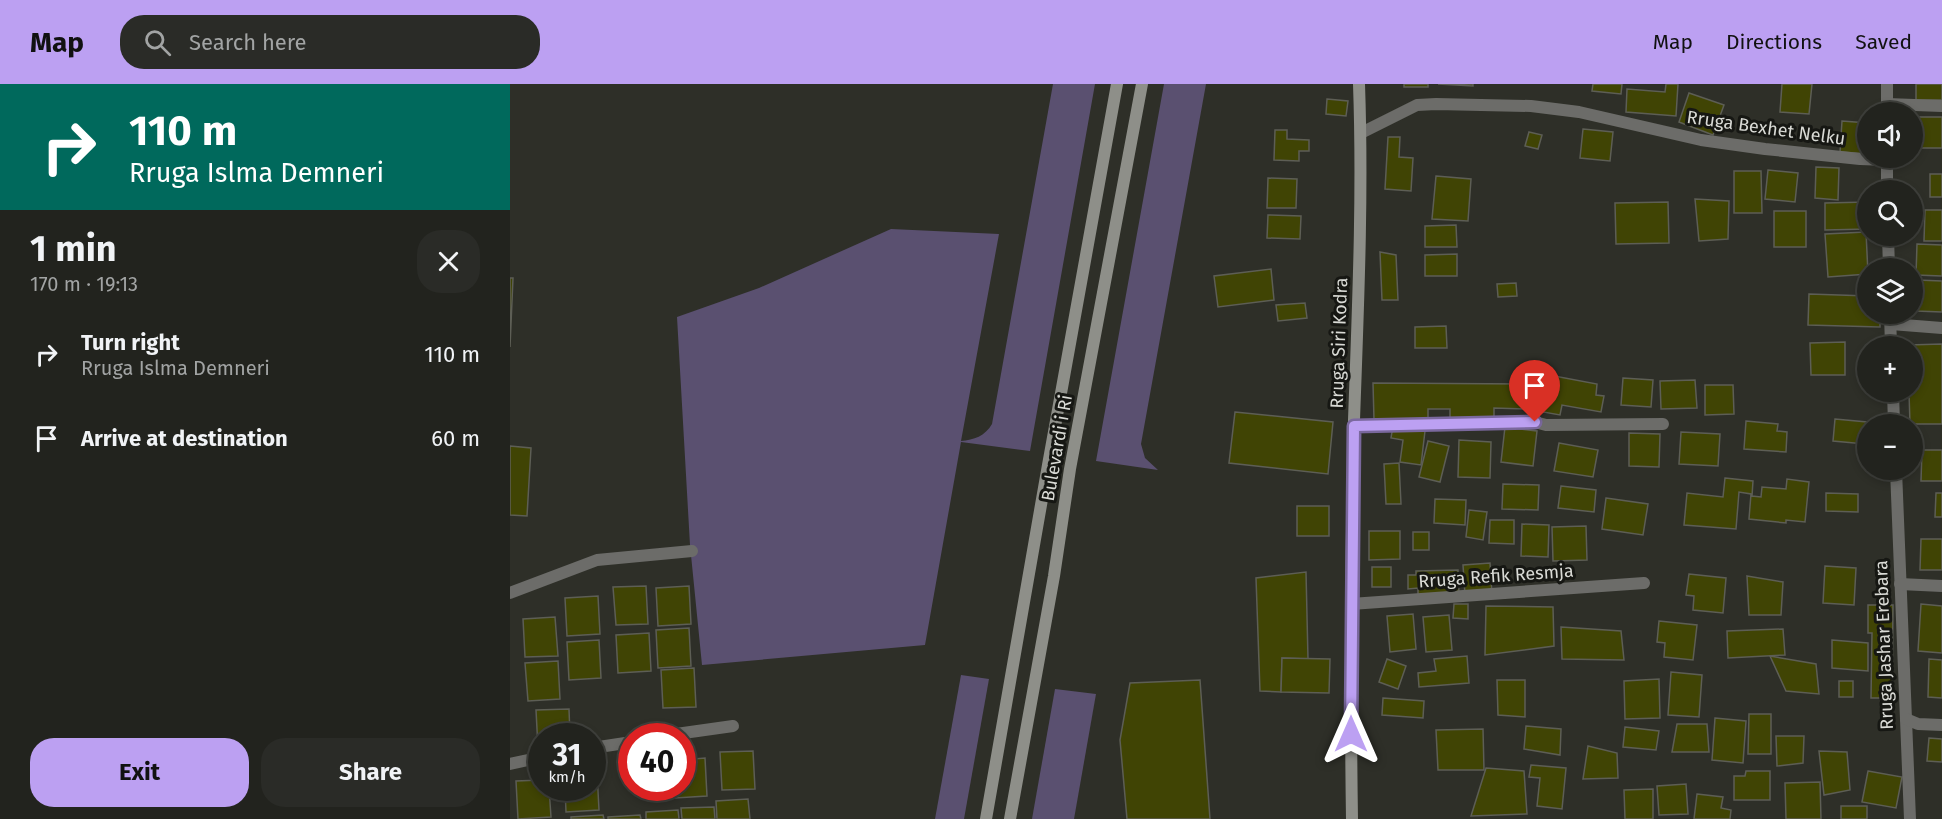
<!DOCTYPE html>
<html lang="en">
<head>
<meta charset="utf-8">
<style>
  :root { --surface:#22231e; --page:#2a2b27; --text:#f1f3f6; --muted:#a2a4a4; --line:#3f403c; --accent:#bca0f2 }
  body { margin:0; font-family:"Fira Sans",sans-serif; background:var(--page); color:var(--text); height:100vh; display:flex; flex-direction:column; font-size:22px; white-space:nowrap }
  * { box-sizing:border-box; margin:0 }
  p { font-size:20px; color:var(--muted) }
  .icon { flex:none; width:33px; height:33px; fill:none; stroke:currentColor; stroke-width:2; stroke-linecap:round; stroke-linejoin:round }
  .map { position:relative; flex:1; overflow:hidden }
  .details { display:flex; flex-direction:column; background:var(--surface); width:510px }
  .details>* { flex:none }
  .guide { background:#00695c; color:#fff; overflow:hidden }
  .fabs { position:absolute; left:1347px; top:18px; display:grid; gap:12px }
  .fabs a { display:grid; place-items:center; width:66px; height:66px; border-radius:50%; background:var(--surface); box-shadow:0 3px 9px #0003,0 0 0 2px var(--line); font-size:30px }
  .speed { position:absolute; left:18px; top:639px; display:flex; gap:12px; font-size:30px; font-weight:700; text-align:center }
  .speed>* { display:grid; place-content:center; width:78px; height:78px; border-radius:50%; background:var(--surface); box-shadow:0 3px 9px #0003,0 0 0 2px var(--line); line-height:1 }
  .speed small { font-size:15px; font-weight:400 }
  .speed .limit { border:9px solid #d22; background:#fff; color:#111 }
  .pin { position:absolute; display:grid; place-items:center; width:51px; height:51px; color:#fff; margin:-62px -26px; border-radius:50% 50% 50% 0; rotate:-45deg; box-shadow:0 0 6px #0007 }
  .pin .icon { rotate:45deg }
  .me { position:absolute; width:66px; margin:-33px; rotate:0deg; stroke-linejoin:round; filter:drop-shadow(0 0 4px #0008) }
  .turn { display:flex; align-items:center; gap:21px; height:126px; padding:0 30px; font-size:27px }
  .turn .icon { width:78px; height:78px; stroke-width:2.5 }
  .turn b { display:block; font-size:42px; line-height:51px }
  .round { display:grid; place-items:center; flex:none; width:63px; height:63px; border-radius:24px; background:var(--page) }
  .summary { display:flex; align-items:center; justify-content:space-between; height:102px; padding:0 30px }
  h1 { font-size:36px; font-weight:700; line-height:45px }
  .primary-button { display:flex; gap:12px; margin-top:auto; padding:12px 30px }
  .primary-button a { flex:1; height:69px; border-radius:24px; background:var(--accent); color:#111; font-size:24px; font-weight:700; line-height:69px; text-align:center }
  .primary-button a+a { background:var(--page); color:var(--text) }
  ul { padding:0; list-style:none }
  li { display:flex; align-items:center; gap:18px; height:84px; padding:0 30px }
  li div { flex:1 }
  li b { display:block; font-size:22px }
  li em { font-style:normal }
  header { display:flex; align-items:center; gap:36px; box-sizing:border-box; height:84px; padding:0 30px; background:var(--accent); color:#111 }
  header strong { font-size:28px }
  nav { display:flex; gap:33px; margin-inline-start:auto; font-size:21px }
  .search { width:420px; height:54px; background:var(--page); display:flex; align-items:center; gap:15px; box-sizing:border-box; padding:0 21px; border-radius:24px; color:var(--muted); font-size:22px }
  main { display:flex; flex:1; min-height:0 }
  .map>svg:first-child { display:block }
  .green { fill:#5a5070 }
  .building { fill:#404404; stroke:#5d5e55; stroke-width:1.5 }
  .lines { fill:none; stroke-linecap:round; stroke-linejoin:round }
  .street { stroke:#6c6c69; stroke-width:12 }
  .secondary { stroke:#8e8f89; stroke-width:12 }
  .route-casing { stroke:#7a689d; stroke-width:15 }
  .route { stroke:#bca0f2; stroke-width:10 }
  .labels { text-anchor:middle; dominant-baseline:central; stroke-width:6; stroke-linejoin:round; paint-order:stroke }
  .street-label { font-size:18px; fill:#d9dad5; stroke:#161713 }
</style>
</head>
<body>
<header>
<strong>Map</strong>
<div class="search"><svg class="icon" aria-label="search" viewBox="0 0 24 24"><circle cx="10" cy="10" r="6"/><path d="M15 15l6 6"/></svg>Search here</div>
<nav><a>Map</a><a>Directions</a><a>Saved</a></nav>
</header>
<main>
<section class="details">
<div class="guide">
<div class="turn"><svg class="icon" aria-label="right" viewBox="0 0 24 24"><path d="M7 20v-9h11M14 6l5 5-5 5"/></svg><div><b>110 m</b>Rruga Islma Demneri</div></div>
</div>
<div class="summary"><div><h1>1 min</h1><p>170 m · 19:13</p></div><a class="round"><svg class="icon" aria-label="close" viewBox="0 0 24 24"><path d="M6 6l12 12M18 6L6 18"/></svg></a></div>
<ul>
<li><svg class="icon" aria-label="right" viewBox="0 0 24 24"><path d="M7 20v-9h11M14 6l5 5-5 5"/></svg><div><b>Turn right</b><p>Rruga Islma Demneri</p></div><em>110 m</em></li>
<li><svg class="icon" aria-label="arrive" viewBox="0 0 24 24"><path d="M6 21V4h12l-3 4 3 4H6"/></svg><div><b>Arrive at destination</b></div><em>60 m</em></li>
</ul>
<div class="primary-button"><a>Exit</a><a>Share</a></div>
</section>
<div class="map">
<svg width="1432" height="735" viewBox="0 0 1432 735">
  <rect width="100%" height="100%" fill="#2e2f28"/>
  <!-- green -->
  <g class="green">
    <path d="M543,0H585L520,367L451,358L415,561L192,581L180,461L167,233L249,204L381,145L489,150L451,357C464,356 475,352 482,340Z"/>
    <path d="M654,0H696L631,360L635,374L648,386L586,377Z"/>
    <path d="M451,591L479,595L454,735H425Z"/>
    <path d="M545,605L586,610L564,735H522Z"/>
  </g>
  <!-- building -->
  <g class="building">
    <rect x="894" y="0" width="24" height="3"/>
    <path d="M928,0H963V2Z"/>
    <path d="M1083,0H1112L1111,10L1082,7Z"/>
    <path d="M1156,0H1168L1166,32L1116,28L1117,5L1155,8Z"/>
    <path d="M1272,0H1302L1299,30L1270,28Z"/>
    <rect x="1406" y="0" width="26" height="16"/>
    <path d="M1179,9L1214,21L1203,51L1169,38Z"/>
    <path d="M817,15L838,17L836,32L816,30Z"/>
    <rect x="1402" y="33" width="30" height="31"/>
    <path d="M1332,37L1358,39V70L1330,68Z"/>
    <path d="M1073,45L1103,48L1100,77L1070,74Z"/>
    <path d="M765,46H777V55L799,56V67H789V77L764,76Z"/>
    <path d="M1019,48L1032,51L1028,65L1015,62Z"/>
    <path d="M878,53H890L889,73L903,74L901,107L875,105Z"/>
    <path d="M1306,83L1329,84L1328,116L1305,114Z"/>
    <path d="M1258,86L1288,89L1285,118L1255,115Z"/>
    <path d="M1224,87H1251L1252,129H1224Z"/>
    <rect x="1420" y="90" width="12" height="23"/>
    <path d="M926,92L961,95L958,137L922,135Z"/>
    <path d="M758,94L787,95L786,124H757Z"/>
    <path d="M1185,115L1219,117L1218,155L1189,157Z"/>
    <path d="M1158,118L1159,159L1106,160L1105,119Z"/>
    <path d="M1358,118V145L1315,146V119Z"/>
    <path d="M1415,126H1432V157H1414Z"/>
    <rect x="1264" y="127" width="32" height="36"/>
    <path d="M758,131L791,132L790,155L757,154Z"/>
    <path d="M946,141L947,163H915V142Z"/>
    <path d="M1356,148L1358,190L1318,193L1315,150Z"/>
    <path d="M1407,160L1432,161V192L1406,191Z"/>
    <path d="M870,168L886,171L888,216H872Z"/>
    <path d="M947,170V192H915V171Z"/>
    <path d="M761,185L764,216L708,223L704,192Z"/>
    <path d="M0,194H3L0,263Z"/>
    <path d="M1407,196L1432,197V228L1406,227Z"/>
    <path d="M1006,199L1007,212L988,213L987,200Z"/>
    <path d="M1299,210L1358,212V230H1370V243L1298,241Z"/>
    <path d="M795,219L797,234L768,237L766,221Z"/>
    <path d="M936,242L937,264H905V243Z"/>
    <path d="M1335,258V291H1301L1300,259Z"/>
    <path d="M1432,260V340H1400L1399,308H1402V262L1398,261Z"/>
    <path d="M1039,291L1087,300L1086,311L1094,312L1091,328L1052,321L1050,331L1033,328Z"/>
    <path d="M1113,294L1143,296L1141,323L1111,321Z"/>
    <path d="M1185,296L1187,324L1151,325L1150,297Z"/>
    <path d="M863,299L1020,300V325L984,324V336L940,335V325H918V336H864Z"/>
    <path d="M1195,301H1223L1224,330L1195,331Z"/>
    <path d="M725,328L823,338L818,390L719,379Z"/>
    <path d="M1325,335L1357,338L1355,360L1323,357Z"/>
    <path d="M1236,337L1268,340L1267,347L1277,348L1276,368L1234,365Z"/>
    <path d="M883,342L915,347L911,381L890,378L893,356L881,354Z"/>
    <path d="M995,343L1027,347L1023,382L991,378Z"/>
    <path d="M1171,348L1210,350L1208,382L1169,380Z"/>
    <path d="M1119,349L1150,350L1149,383L1119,382Z"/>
    <path d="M949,356L981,358L980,394L948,393Z"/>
    <path d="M918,357L939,362L930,398L909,393Z"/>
    <path d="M1049,359L1088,366L1083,393L1044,387Z"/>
    <path d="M0,362L21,364L17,432L0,431Z"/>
    <path d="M1412,366H1432V397H1411Z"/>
    <path d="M889,379L891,420H876L874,380Z"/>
    <path d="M1215,394L1243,397L1242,412L1251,413L1252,403L1276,405L1277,395L1299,398L1295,438L1276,436V439L1239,435L1241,410L1229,408L1226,445L1174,441L1177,409L1213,413Z"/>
    <path d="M993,400L1029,401L1028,426L992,425Z"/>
    <path d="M1051,402L1086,406L1084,428L1048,424Z"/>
    <path d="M1316,409L1348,410V428L1316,427Z"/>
    <path d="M1426,409H1432V433H1425Z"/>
    <path d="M1096,414L1138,420L1133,451L1092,445Z"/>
    <path d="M925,415L956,416L955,441L924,439Z"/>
    <rect x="787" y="422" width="32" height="30"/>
    <path d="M959,426L977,428L973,456L956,453Z"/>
    <path d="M980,436H1004V460L979,459Z"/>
    <path d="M1012,440L1039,441L1038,473L1011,472Z"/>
    <path d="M1076,442L1077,476L1043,477L1042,443Z"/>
    <path d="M859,447H890V475L859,476Z"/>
    <rect x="903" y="448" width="16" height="18"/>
    <path d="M1411,455H1432V486H1410Z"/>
    <path d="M980,479L982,510L955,511L953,481Z"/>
    <path d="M1315,482L1346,484L1344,521L1313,519Z"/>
    <rect x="862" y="483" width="19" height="20"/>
    <path d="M948,486L949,509L908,511V504L898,505V491H906V487Z"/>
    <path d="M796,488L798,575L772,574L771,608L750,607L746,494Z"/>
    <path d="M1179,490L1216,494L1213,529L1183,526L1184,512L1176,511Z"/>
    <path d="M1237,492L1273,498L1271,531H1239Z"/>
    <path d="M136,502L138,540L106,541L103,503Z"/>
    <path d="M179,502L181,540L148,542L146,504Z"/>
    <path d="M88,512L90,550L57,552L55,514Z"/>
    <path d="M944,520H958V535L943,534Z"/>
    <path d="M1411,520L1432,522V569L1408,567Z"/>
    <path d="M1358,521H1383L1382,614H1361L1362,549H1358Z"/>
    <path d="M976,522L1043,523L1044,562L975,571Z"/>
    <path d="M903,530L906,565L880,568L877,532Z"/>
    <path d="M939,531L942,566L916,568L913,533Z"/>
    <path d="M45,533L48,572L15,573L13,535Z"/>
    <path d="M1149,537L1187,541L1183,576L1154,573L1155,559L1147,558Z"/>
    <path d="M1051,543L1111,547L1114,576L1052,575Z"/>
    <path d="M179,544L181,582L148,584L146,546Z"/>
    <path d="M1273,545L1275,571L1218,574L1217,547Z"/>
    <path d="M139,549L141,587L108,589L106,551Z"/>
    <path d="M89,556L91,594L59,596L57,558Z"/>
    <path d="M1322,556L1358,559V587L1322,584Z"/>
    <path d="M957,572L959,599L909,603L908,589L926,587L924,575Z"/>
    <path d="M1260,572L1306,580L1309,610L1276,607Z"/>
    <path d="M772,574L820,575L819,609L771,608Z"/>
    <path d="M877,575L896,582L888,605L869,598Z"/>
    <path d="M1419,575L1432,576V614L1418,613Z"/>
    <path d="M48,577L50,615L18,617L15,579Z"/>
    <path d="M184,584L186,623L153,624L151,586Z"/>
    <path d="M1161,588L1192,591L1189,633L1158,631Z"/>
    <path d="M1149,595L1150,634L1115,635L1114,597Z"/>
    <path d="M690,596L700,735H617L610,656L620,599Z"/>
    <path d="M987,596H1015V633L988,631Z"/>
    <rect x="1329" y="597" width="14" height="16"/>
    <path d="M873,614L914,617L913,634L872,631Z"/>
    <path d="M59,625L60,652H32V664H28L26,626Z"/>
    <path d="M1239,630H1261V670H1238Z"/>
    <path d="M1205,634L1236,637L1233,679L1202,676Z"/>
    <path d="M1167,640H1197L1199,668H1162Z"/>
    <path d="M1016,642L1051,645L1050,671L1014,665Z"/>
    <path d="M1115,643L1149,647L1146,666L1113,663Z"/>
    <path d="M973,645L974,686H928L926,646Z"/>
    <path d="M1266,652H1294L1293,679L1267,682Z"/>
    <path d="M1419,654L1432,655V678L1417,677Z"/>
    <path d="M1078,662L1107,669L1108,694L1073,695Z"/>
    <path d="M243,667L245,705L212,706L210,668Z"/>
    <path d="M1309,667L1337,668L1340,706L1314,711Z"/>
    <path d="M195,674L197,712L165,714L164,704H172V676Z"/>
    <path d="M1021,681L1056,684L1052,725L1027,722L1030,694L1019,693Z"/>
    <path d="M976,684L1014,687L1017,730L961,732Z"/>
    <path d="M1236,687H1260V716H1224V692H1235Z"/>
    <path d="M1358,687L1392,693L1386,724L1352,718Z"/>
    <path d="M87,688L89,726L56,728L55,704H82V689Z"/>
    <path d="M32,696V704H39L41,733L8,735L6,697Z"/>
    <path d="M1310,698L1311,735H1276L1275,699Z"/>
    <path d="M1176,700L1178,730L1149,731L1147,702Z"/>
    <path d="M1143,705V735H1115L1114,706Z"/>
    <path d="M1187,710L1213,713L1211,724L1221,726L1220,735H1184Z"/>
    <path d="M238,715L240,735H207L206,717Z"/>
    <rect x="1331" y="722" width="26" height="13"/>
    <path d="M204,723L205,735H172L171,724Z"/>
    <path d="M168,726L169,735H136V728Z"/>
    <path d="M93,731L94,735H61V733Z"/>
    <path d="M130,731L131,735H98V733Z"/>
  </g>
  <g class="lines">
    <!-- street -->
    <g class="street">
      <path d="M1377,20L1432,22"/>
      <path d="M1377,27V0"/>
      <path d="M851,49L907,21L926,20L1021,22L1069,28L1191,56L1255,65L1350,75L1377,76"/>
      <path d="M1377,74V106"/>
      <path d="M1378,152L1379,184"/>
      <path d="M1380,230L1381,262"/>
      <path d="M1381,240L1432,244"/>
      <path d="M1383,308L1384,340"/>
      <path d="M844,342L1025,338L1036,341L1153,340"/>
      <path d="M1386,386L1400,735"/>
      <path d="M1390,500L1432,502"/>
      <path d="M0,509L87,476L182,467"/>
      <path d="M841,520L1134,499"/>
      <path d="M1396,635L1408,640L1432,641"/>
      <path d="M152,652L223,642"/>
      <path d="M82,664L122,658"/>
      <path d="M0,680L32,673"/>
    </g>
    <!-- secondary -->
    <g class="secondary">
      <path d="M476,735L538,381L607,0"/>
      <path d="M500,735L544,492L560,385L632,0"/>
      <path d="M842,735C840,602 841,469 844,336C848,224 853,112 849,0"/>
    </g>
  </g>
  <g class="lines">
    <!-- route casing -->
    <g class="route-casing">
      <path id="route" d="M841,650L844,342L1025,338"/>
    </g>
    <!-- route -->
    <use href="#route" class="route"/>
  </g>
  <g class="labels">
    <!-- street labels -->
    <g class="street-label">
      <text transform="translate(1256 44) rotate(8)">Rruga Bexhet Nelku</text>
      <text transform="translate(829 259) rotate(-88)">Rruga Siri Kodra</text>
      <text transform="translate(547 364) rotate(-80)">Bulevardi i Ri</text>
      <text transform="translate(986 492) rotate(-4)">Rruga Refik Resmja</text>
      <text transform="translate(1374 561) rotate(-92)">Rruga Jashar Erebara</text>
    </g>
  </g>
</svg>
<div class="fabs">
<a><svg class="icon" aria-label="sound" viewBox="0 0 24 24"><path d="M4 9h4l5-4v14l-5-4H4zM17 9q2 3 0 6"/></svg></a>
<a><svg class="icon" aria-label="search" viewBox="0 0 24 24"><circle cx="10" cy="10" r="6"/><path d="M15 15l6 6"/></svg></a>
<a><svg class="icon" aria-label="layers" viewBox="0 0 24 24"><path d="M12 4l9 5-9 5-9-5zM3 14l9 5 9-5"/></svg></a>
<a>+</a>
<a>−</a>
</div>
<div class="speed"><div>31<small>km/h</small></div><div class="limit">40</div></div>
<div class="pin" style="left:1025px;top:338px;background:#d93025"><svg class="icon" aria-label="arrive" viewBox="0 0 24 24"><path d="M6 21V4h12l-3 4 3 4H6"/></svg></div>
<svg class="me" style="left:841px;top:650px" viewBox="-20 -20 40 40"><path d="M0-17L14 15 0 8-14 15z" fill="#bca0f2" stroke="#fff" stroke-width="4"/></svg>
</div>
</main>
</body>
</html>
